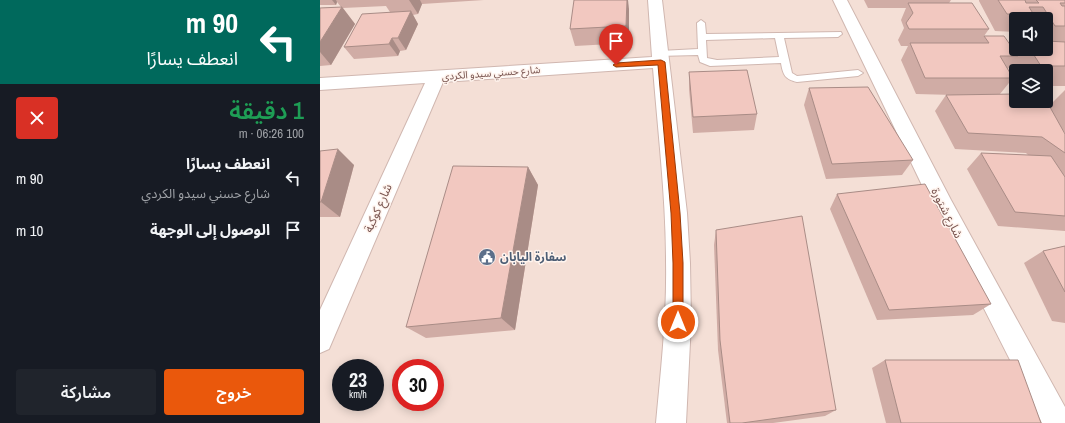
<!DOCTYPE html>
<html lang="ar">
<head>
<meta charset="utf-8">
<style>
  :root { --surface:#171b24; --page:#20242c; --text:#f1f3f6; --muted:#9ea1a6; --accent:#ea580c }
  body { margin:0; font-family:"Archivo Narrow","Noto Sans Arabic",sans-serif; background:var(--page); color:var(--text); direction:rtl; height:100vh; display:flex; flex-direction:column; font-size:15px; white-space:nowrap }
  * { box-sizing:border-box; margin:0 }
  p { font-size:13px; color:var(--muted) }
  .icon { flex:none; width:22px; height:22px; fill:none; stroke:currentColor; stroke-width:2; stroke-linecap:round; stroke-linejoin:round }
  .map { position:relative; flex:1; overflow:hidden; direction:ltr }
  .drawer { display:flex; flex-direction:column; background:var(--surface); width:320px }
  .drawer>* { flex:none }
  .hud { background:#00695c; color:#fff; overflow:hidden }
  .controls { position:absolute; left:689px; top:12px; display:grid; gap:8px }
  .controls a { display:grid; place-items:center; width:44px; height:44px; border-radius:4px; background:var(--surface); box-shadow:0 2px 10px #0003; font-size:20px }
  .speed { position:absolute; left:12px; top:359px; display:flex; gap:8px; font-size:20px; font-weight:700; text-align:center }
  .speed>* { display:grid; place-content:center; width:52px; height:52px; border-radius:50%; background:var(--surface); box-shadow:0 2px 10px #0003; line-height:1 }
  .speed small { font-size:10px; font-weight:400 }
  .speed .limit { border:6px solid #d22; background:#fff; color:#111 }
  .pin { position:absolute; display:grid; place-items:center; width:34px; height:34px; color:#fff; margin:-41px -17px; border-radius:50% 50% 50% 0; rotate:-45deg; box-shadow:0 0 4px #0007 }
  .pin .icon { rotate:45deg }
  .me { position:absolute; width:44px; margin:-22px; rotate:0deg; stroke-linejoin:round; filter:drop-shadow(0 0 3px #0008) }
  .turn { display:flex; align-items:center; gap:14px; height:84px; padding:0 16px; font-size:18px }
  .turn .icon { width:52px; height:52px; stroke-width:2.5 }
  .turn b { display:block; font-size:28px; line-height:34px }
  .round { display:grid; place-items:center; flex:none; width:42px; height:42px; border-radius:4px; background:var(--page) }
  .headline { display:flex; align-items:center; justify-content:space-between; height:68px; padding:0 16px }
  h1 { font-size:24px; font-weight:600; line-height:30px; color:#1e9e55 }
  .cta { display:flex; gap:8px; margin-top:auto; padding:8px 16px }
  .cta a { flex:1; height:46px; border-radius:4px; background:var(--accent); color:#fff; font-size:16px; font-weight:600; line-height:46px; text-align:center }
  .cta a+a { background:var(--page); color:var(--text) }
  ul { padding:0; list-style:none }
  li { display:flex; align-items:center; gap:12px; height:52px; padding:0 16px }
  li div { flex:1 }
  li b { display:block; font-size:15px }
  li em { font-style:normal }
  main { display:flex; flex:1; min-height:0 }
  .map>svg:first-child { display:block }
  .residential { fill:#f4dfd6; fill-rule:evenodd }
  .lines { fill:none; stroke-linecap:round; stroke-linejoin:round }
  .service-casing { stroke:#d0b7b0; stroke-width:2 }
  .minor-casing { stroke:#d0b7b0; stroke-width:2 }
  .service { fill:#fff; fill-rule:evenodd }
  .minor { fill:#fff; fill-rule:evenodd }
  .wall { fill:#d0aca5 }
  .shaded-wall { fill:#a98c86 }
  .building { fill:#f2c8c0; stroke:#a98c86 }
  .route { fill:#ea580c; stroke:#983908 }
  .labels { text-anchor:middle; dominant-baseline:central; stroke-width:3; stroke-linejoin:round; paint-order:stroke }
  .far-street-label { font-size:10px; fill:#76514c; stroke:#fff4ee }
  .street-label { font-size:12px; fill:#76514c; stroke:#fff4ee }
  .service-label { font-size:12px; font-weight:bold; fill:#4e5e75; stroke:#fff4ee; text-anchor:start }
</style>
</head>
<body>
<main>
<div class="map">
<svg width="745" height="423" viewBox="0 0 745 423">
  <rect width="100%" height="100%" fill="#fcefe8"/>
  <!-- residential -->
  <path class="residential" d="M0,0H745V423H0ZM696,19H726V49H696ZM696,71H726V101H696ZM21,368H55V402H21ZM81,368H115V402H81Z"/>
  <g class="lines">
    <!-- service casing -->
    <g class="service-casing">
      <path id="service" d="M381,20L385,23L386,34L521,32L522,34L518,37L464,38L472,73L477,76L538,70L543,73L538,76L477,82C465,79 463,75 461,63L390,66L380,62L378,55L337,56L335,54L340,51L378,49L377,23ZM455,38L459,57L397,60L387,58L386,40Z"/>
    </g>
    <!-- minor casing -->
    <g class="minor-casing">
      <g id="minor">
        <path d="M328,0H342L367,213L370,263L371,322L366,423H336C341,369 347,316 346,262C346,197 338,133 333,68L123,82L9,349L0,353V310L105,83L0,90V78L332,57Z"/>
        <path d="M513,0H527L631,200L745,407V423H722L612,206Z"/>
      </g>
    </g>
    <!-- service -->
    <use href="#service" class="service"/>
    <!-- minor -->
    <use href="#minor" class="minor"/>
  </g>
  <!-- wall -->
  <g class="wall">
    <path d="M0,0H164L102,4L98,14L93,15L98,24L86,50L80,51L78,56L34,59L24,47L70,12L66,6L23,8L35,24L11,65L0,66V8L21,7L17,2L16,5H0Z"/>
    <path d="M544,0H631L629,3L669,29L664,36L696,53L699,49H726V19H696V32L675,31L659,1V0H745V86H726V71L696,72L692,64L688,69L693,78L680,94L729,106L745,90V133L742,129L745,134V231L678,226L647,169L661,153L708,155L706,153L635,149L615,111L626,95H634L596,94L581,60L588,46H581L578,40L584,28L581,20L586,8H548Z"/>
    <path d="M309,9V43L255,46L250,29Z"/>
    <path d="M369,72L437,114L434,130L373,133L369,89Z"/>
    <path d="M489,88L593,160L582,175L506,179L484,105Z"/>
    <path d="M0,151L34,165L20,217H0Z"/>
    <path d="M208,167L218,185L195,330L106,338L86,327Z"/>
    <path d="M517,194L671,304L653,315L557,320L510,209Z"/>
    <path d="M396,230L516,410L505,416L453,423H407L398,350L394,245Z"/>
    <path d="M745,246V323L732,321L704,263L723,251Z"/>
    <path d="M565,360L721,423H566L552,368Z"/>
  </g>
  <!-- shaded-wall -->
  <g class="shaded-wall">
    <path d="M12,0H16L17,2L16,5Z"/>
    <path d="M89,0H100L102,4L98,14Z"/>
    <path d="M307,0H308L309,9V43L306,26Z"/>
    <path d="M22,7L35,24L11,65L0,52V42Z"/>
    <path d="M91,11L98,24L86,50L78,38Z"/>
    <path d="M72,38L80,51L78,56L69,44Z"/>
    <path d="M18,149L34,165L20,217L1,202Z"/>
    <path d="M208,167L218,185L195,330L181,318Z"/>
  </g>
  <!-- building -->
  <g class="building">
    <path d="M254,0H307L306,26L250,29Z"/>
    <path d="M678,0H705L706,3H719L716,0H745V3H740L742,6H745V26H735L723,7H709L714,15L687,14Z"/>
    <path d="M588,3H652L669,29H589L586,23L593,13Z"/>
    <path d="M22,7L0,42V8Z"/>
    <path d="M91,11L78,38H72L69,44L24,47L42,14Z"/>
    <path d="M664,36H684L698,56H680L693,78H605L590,43H669Z"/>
    <path d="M726,41L745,42V66H721L710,49H726Z"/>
    <path d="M427,70L437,114L373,117L369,72Z"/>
    <path d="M548,87L593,160L512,164L489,88Z"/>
    <path d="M696,94V101H726V100L745,134V153L722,137L648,133L626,95Z"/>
    <path d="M18,149L1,202H0V151Z"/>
    <path d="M661,153L731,156L745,177V216L695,212Z"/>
    <path d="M133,166L208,167L181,318L86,327Z"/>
    <path d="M605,184L671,304L569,310L517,194Z"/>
    <path d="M482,216L516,410L422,423H410L400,340L396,230Z"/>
    <path d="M745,246V292L723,251Z"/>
    <path d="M565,360H698L721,423H581Z"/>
  </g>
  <!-- route -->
  <path class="route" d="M341,60L345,62L360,213L363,263V322L362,325L358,327L354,325L353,322V263L351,213L338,65L296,67L293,65L296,63Z"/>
  <!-- icons -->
  <defs>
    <g id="civic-disc" transform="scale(0.9)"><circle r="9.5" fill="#5c6f8a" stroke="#fff4ee"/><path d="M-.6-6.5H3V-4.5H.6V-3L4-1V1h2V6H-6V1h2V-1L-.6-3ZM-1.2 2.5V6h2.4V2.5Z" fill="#fff"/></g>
  </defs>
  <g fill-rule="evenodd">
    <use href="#civic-disc" x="167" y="257"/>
  </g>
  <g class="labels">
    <!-- far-street labels -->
    <g class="far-street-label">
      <text transform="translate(171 73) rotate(-4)">شارع حسني سيدو الكردي</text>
    </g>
    <!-- street labels -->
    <g class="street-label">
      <text transform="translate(58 208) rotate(-66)">شارع كوكبة</text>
      <text transform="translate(627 213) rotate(63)">شارع شتورة</text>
    </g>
    <!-- service labels -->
    <g class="service-label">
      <text x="180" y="257">سفارة اليابان</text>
    </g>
  </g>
</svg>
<div class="controls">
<a><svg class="icon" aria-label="sound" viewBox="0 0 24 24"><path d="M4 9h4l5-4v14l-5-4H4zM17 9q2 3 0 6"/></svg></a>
<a><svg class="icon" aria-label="layers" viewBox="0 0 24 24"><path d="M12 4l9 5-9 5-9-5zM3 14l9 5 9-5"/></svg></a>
</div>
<div class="speed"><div>23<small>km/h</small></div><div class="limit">30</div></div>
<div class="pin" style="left:296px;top:65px;background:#d93025"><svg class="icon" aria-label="arrive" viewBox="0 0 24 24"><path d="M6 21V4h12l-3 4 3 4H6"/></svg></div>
<svg class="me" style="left:358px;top:322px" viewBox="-20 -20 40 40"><circle r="17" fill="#ea580c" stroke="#fff" stroke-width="3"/><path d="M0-11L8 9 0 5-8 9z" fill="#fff"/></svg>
</div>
<section class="drawer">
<div class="hud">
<div class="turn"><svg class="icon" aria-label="left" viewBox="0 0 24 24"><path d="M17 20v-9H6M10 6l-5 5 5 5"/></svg><div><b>90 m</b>انعطف يسارًا</div></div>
</div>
<div class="headline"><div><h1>1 دقيقة</h1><p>100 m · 06:26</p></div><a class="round" style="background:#d93025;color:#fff"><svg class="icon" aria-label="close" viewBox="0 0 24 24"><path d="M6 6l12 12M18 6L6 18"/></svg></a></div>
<ul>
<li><svg class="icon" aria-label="left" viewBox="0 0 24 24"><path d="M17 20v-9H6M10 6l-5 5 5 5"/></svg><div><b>انعطف يسارًا</b><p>شارع حسني سيدو الكردي</p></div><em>90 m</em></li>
<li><svg class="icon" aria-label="arrive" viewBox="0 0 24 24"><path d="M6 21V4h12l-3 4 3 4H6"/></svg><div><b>الوصول إلى الوجهة</b></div><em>10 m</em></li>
</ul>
<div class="cta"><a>خروج</a><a>مشاركة</a></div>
</section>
</main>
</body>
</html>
